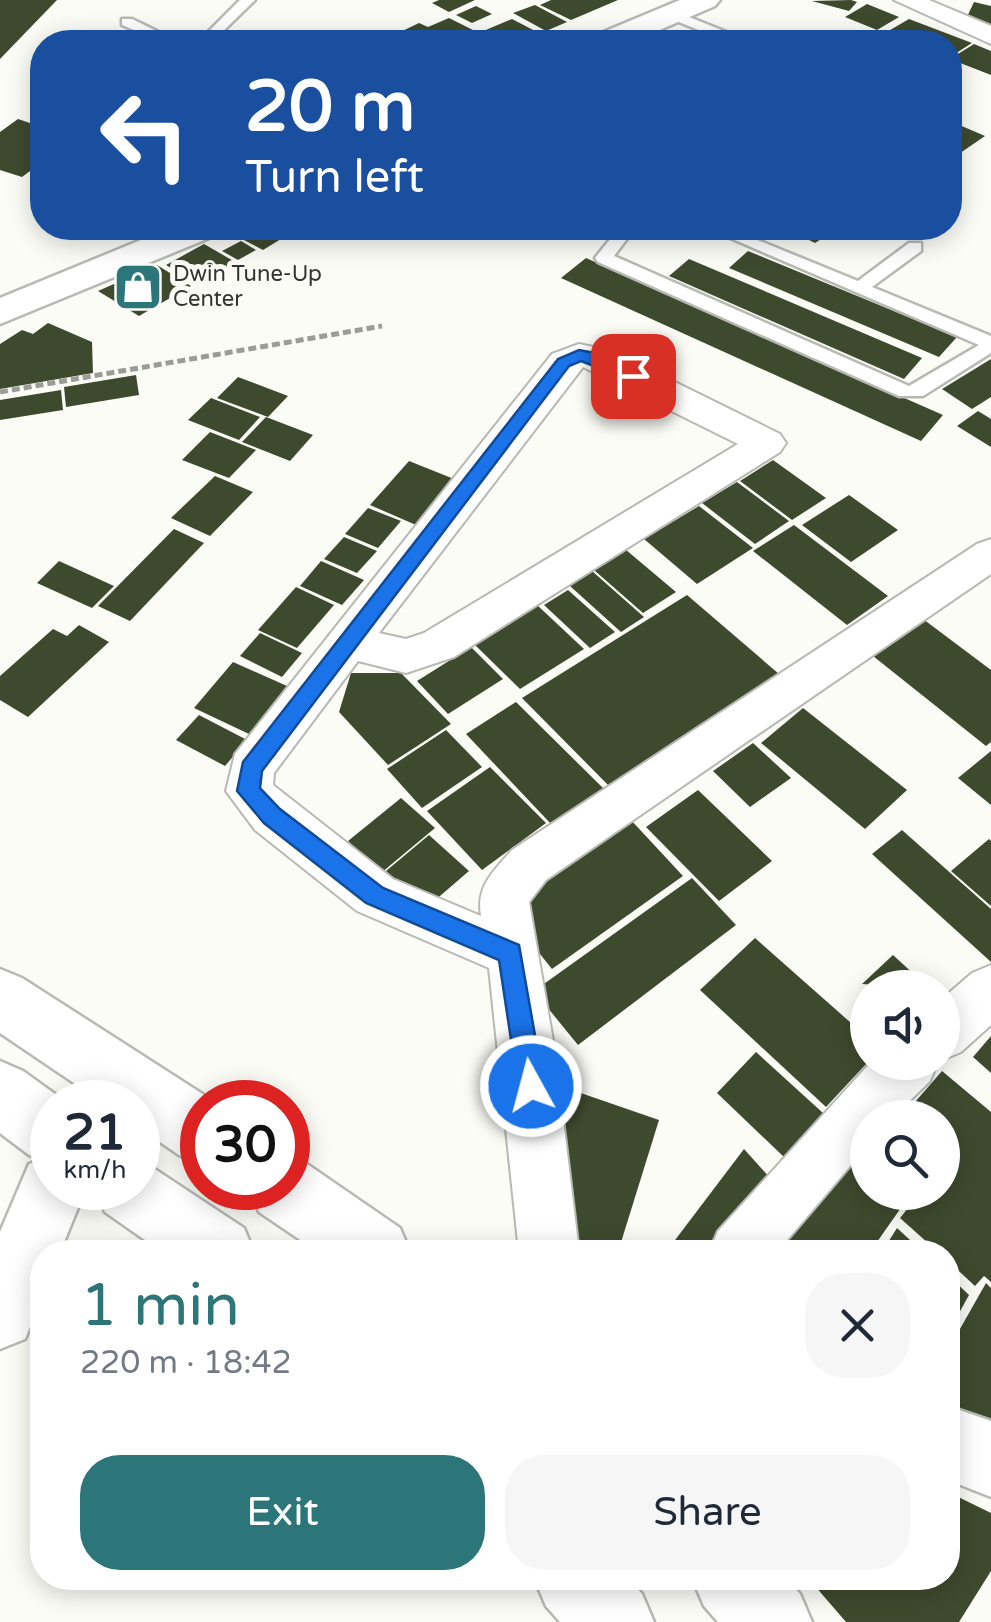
<!DOCTYPE html>
<html lang="en">
<head>
<meta charset="utf-8">
<style>
  :root { --surface:#fff; --page:#f6f6f7; --text:#1f2937; --muted:#747a83; --accent:#2c7679 }
  body { margin:0; font-family:"Varela Round",sans-serif; background:var(--page); color:var(--text); height:100vh; display:flex; flex-direction:column; font-size:38px; white-space:nowrap }
  * { box-sizing:border-box; margin:0 }
  p { font-size:32px; color:var(--muted) }
  .icon { flex:none; width:55px; height:55px; fill:none; stroke:currentColor; stroke-width:2; stroke-linecap:round; stroke-linejoin:round }
  .map { position:relative; flex:1; overflow:hidden }
  .panel { position:absolute; left:30px; top:1240px; width:930px; height:350px; display:flex; flex-direction:column; background:var(--surface); border-radius:40px; box-shadow:0 5px 25px #0003 }
  .panel>* { flex:none }
  .hud { position:absolute; left:30px; top:30px; width:932px; height:210px; border-radius:40px; box-shadow:0 5px 25px #0003; background:#1a4fa0; color:#fff; overflow:hidden }
  .fabs { position:absolute; left:850px; top:970px; display:grid; gap:20px }
  .fabs a { display:grid; place-items:center; width:110px; height:110px; border-radius:50%; background:var(--surface); box-shadow:0 5px 25px #0003; font-size:50px }
  .speed { position:absolute; left:30px; top:1080px; display:flex; gap:20px; font-size:50px; font-weight:700; text-align:center }
  .speed>* { display:grid; place-content:center; width:130px; height:130px; border-radius:50%; background:var(--surface); box-shadow:0 5px 25px #0003; line-height:1 }
  .speed small { font-size:25px; font-weight:400 }
  .speed .limit { border:15px solid #d22; background:#fff; color:#111 }
  .pin { position:absolute; display:grid; place-items:center; width:85px; height:85px; color:#fff; margin:-42px; border-radius:20px; box-shadow:0 5px 15px #0006 }
  .me { position:absolute; width:110px; margin:-55px; rotate:353deg; stroke-linejoin:round; filter:drop-shadow(0 0 8px #0008) }
  .turn { display:flex; align-items:center; gap:35px; height:210px; padding:0 50px; font-size:45px }
  .turn .icon { width:130px; height:130px; stroke-width:2.5 }
  .turn b { display:block; font-size:70px; line-height:85px }
  .round { display:grid; place-items:center; flex:none; width:105px; height:105px; border-radius:40px; background:var(--page) }
  .overview { display:flex; align-items:center; justify-content:space-between; height:170px; padding:0 50px }
  h1 { font-size:60px; font-weight:600; line-height:75px; color:var(--accent) }
  .button { display:flex; gap:20px; margin-top:auto; padding:20px 50px }
  .button a { flex:1; height:115px; border-radius:40px; background:var(--accent); color:#fff; font-size:40px; font-weight:600; line-height:115px; text-align:center }
  .button a+a { background:var(--page); color:var(--text) }
  .map>svg:first-child { display:block }
  .building { fill:#3e4a2e }
  .lines { fill:none; stroke-linecap:round; stroke-linejoin:round }
  .service-casing { stroke:#b8b9b4; stroke-width:5 }
  .minor-casing { stroke:#b8b9b4; stroke-width:4 }
  .tertiary-casing { stroke:#b8b9b4; stroke-width:5 }
  .primary-casing { stroke:#b8b9b4; stroke-width:5 }
  .trunk-casing { stroke:#b8b9b4; stroke-width:5 }
  .path { stroke:#9b9b97; stroke-width:5; stroke-dasharray:8 4; stroke-linecap:butt }
  .service { fill:#fff; fill-rule:evenodd }
  .minor { fill:#fff; fill-rule:evenodd }
  .tertiary { fill:#fff; fill-rule:evenodd }
  .primary { fill:#fff; fill-rule:evenodd }
  .trunk { fill:#fff; fill-rule:evenodd }
  .route { fill:#1a73e8; stroke:#114b97; stroke-width:2.5 }
  .labels { text-anchor:middle; dominant-baseline:central; stroke-width:10; stroke-linejoin:round; paint-order:stroke }
  .far-poi-label { font-size:22px; fill:#333331; stroke:#fbfcf6; text-anchor:start }
</style>
</head>
<body>
<div class="map">
<svg width="991" height="1622" viewBox="0 0 991 1622">
  <rect width="100%" height="100%" fill="#fbfcf6"/>
  <!-- building -->
  <g class="building">
    <path d="M0,0H57L0,59Z"/>
    <path d="M439,0H475L449,12L432,3Z"/>
    <path d="M551,0H618L571,20L540,5Z"/>
    <path d="M851,0L857,2L849,11L812,1Z"/>
    <path d="M974,2L991,6V26L965,21Z"/>
    <path d="M867,4L899,17L877,30L845,17Z"/>
    <path d="M535,5L567,22L546,31L513,13Z"/>
    <path d="M476,6L492,14L472,23L456,15Z"/>
    <path d="M449,18L497,42H461L450,37L440,42H410L394,35L419,23L428,27Z"/>
    <path d="M512,19L537,32L513,42H500L481,32Z"/>
    <path d="M909,19L972,43L950,57V42H909L885,33Z"/>
    <path d="M974,44L991,51V75L950,59Z"/>
    <path d="M18,119L42,127V162L22,177L0,170V132Z"/>
    <path d="M950,121L985,136L950,160Z"/>
    <path d="M260,228H299L263,250L242,239Z"/>
    <path d="M785,228H838L815,243Z"/>
    <path d="M241,241L256,250L238,260L222,251Z"/>
    <path d="M204,244L237,263L200,285L166,265Z"/>
    <path d="M748,251L957,337L939,357L729,268Z"/>
    <path d="M586,258L943,415L921,441L561,278Z"/>
    <path d="M689,259L922,358L904,379L669,276Z"/>
    <path d="M157,265L191,286L139,316L98,291Z"/>
    <path d="M48,323L92,342L93,373L0,389V344L22,330L33,334Z"/>
    <path d="M991,359V397L972,409L942,389Z"/>
    <path d="M136,375L139,395L66,407L64,387Z"/>
    <path d="M238,377L288,396L268,417L217,398Z"/>
    <path d="M61,390L63,410L0,420V400Z"/>
    <path d="M211,398L260,417L239,440L188,420Z"/>
    <path d="M978,411L991,419V447L957,426Z"/>
    <path d="M266,417L313,435L290,461L242,442Z"/>
    <path d="M210,432L256,450L229,478L182,460Z"/>
    <path d="M773,460L826,498L792,520L740,481Z"/>
    <path d="M409,461L454,479L416,525L370,505Z"/>
    <path d="M215,476L253,492L210,536L171,518Z"/>
    <path d="M737,482L789,521L755,544L702,503Z"/>
    <path d="M849,495L898,530L851,562L802,525Z"/>
    <path d="M699,506L753,548L697,584L644,539Z"/>
    <path d="M368,508L401,521L378,548L345,534Z"/>
    <path d="M794,525L888,596L847,625L753,551Z"/>
    <path d="M174,529L204,543L130,621L98,606Z"/>
    <path d="M344,537L377,551L357,573L324,559Z"/>
    <path d="M619,544L676,592L643,613L586,563Z"/>
    <path d="M59,561L114,586L92,608L37,583Z"/>
    <path d="M321,561L364,580L342,605L300,586Z"/>
    <path d="M592,571L644,617L621,632L570,586Z"/>
    <path d="M296,587L334,605L297,648L258,630Z"/>
    <path d="M568,590L615,632L590,648L544,605Z"/>
    <path d="M687,595L779,674L612,789L522,698Z"/>
    <path d="M536,604L584,649L520,689L473,643Z"/>
    <path d="M923,619L991,670V742L986,746L873,656Z"/>
    <path d="M79,625L109,642L28,717L0,700V676L53,629L67,636Z"/>
    <path d="M260,633L302,653L282,677L240,656Z"/>
    <path d="M471,647L503,679L448,714L417,681Z"/>
    <path d="M233,662L287,686L249,734L194,708Z"/>
    <path d="M351,673H401L451,724L388,765L339,712Z"/>
    <path d="M516,702L604,789L552,825L466,734Z"/>
    <path d="M803,708L907,790L865,829L761,743Z"/>
    <path d="M199,715L247,740L225,766L176,740Z"/>
    <path d="M446,730L482,767L422,808L387,769Z"/>
    <path d="M753,743L791,778L750,807L713,771Z"/>
    <path d="M991,751V805L958,778Z"/>
    <path d="M490,767L546,823L482,870L427,811Z"/>
    <path d="M698,790L772,861L719,901L646,827Z"/>
    <path d="M401,798L435,828L381,873L348,841Z"/>
    <path d="M630,819L683,876L552,969L519,928L518,894Z"/>
    <path d="M902,830L991,909V962L872,854Z"/>
    <path d="M429,835L469,871L426,908L386,871Z"/>
    <path d="M989,839L991,841V906L951,871Z"/>
    <path d="M692,878L736,925L578,1045L534,991Z"/>
    <path d="M755,938L868,1038V1062L826,1107L700,990Z"/>
    <path d="M893,955L929,988L862,984Z"/>
    <path d="M991,1036V1073L973,1057Z"/>
    <path d="M756,1052L823,1113L784,1157L717,1093Z"/>
    <path d="M942,1071L991,1112V1282L984,1276L975,1286L948,1261V1252H938L900,1218L921,1192H942V1118H901Z"/>
    <path d="M543,1080L659,1120L618,1252L579,1249Z"/>
    <path d="M859,1129L868,1136V1192H912L870,1252H764Z"/>
    <path d="M744,1149L771,1179L715,1252H666Z"/>
    <path d="M897,1228L923,1252H882Z"/>
    <path d="M948,1275L969,1295L948,1333Z"/>
    <path d="M986,1283L991,1288V1428L987,1434L948,1419V1350Z"/>
    <path d="M948,1492L991,1513V1571L959,1622H846L808,1578H948Z"/>
  </g>
  <g class="lines">
    <!-- service casing -->
    <g class="service-casing">
      <g id="service">
        <path d="M240,0H255L212,42H198Z"/>
        <path d="M674,11L744,39L746,42H728L669,18V12Z"/>
        <path d="M122,19H132L179,42H162L122,25Z"/>
        <path d="M619,228H635L614,256L909,386L979,345L707,228H728L858,281L909,243H921V251L872,287L991,336V353L923,396H899L598,262L595,258Z"/>
      </g>
    </g>
    <!-- minor casing -->
    <g class="minor-casing">
      <g id="minor">
        <path d="M894,0H929L991,26V44Z"/>
        <path d="M579,344L612,351L780,434L786,443L780,452L454,657L406,673L358,661L274,773L273,785L393,879L481,916C476,886 493,872 512,850L977,544L991,539V574L546,880L529,902L555,1052L579,1252H519L489,968L357,911L255,830L226,791L235,754L552,354ZM583,367L738,444L424,633L406,639L379,633Z"/>
        <path d="M991,965V1025L961,1052L942,1060V999L972,973Z"/>
        <path d="M871,1062H938L930,1081L892,1118H868V1145L777,1252H709L718,1231Z"/>
      </g>
    </g>
    <!-- tertiary casing -->
    <g class="tertiary-casing">
      <path id="tertiary" d="M52,1155V1188H86L60,1252H42V1297L25,1339L0,1349V1232L29,1164Z"/>
    </g>
    <!-- primary casing -->
    <g class="primary-casing">
      <path id="primary" d="M948,1406L991,1421V1497L948,1480Z"/>
    </g>
    <!-- trunk casing -->
    <g class="trunk-casing">
      <g id="trunk">
        <path d="M680,0H720L715,6L632,42H592L596,35Z"/>
        <path d="M170,228H219L214,236L0,324V298Z"/>
        <path d="M0,969L22,978L215,1102H202V1164L179,1155L138,1127V1102H102L0,1033Z"/>
        <path d="M0,1061L23,1071L66,1102H52V1164L29,1155L0,1133Z"/>
        <path d="M288,1156L307,1164L400,1228L410,1252H318L259,1212L250,1188H288Z"/>
        <path d="M138,1158L244,1228L254,1252H162L105,1212L96,1188H138Z"/>
        <path d="M534,1578H628L642,1594L654,1622H560L546,1606Z"/>
        <path d="M692,1578H786L800,1594L812,1622H718L704,1606Z"/>
      </g>
    </g>
    <!-- path -->
    <path class="path" d="M0,392L382,326"/>
    <!-- service -->
    <use href="#service" class="service"/>
    <!-- minor -->
    <use href="#minor" class="minor"/>
    <!-- tertiary -->
    <use href="#tertiary" class="tertiary"/>
    <!-- primary -->
    <use href="#primary" class="primary"/>
    <!-- trunk -->
    <use href="#trunk" class="trunk"/>
  </g>
  <!-- route -->
  <path class="route" d="M579,350L605,355L642,376L633,381L581,361L569,366L262,771L260,788L280,809L383,888L519,945L544,1086L540,1095L531,1099L522,1095L518,1086L499,960L366,903L264,823L237,791L243,762L558,359Z"/>
  <!-- icons -->
  <defs>
    <g id="shop-square" transform="scale(2.5)"><rect x="-9" y="-9" width="18" height="18" rx="4" fill="#2c7679" stroke="#fbfcf6"/><path d="M-5-2.5h2.3a2.7 3.5 0 0 1 5.4 0H5L5.5 6h-11ZM-1.5-2.5h3a1.5 2.3 0 0 0-3 0Z" fill="#fff"/></g>
  </defs>
  <g fill-rule="evenodd">
    <use href="#shop-square" x="138" y="287"/>
  </g>
  <g class="labels">
    <!-- far-poi labels -->
    <g class="far-poi-label">
      <text x="173" y="274">Dwin Tune-Up<tspan x="173" dy="25">Center</tspan></text>
    </g>
  </g>
</svg>
<div class="fabs">
<a><svg class="icon" aria-label="sound" viewBox="0 0 24 24"><path d="M4 9h4l5-4v14l-5-4H4zM17 9q2 3 0 6"/></svg></a>
<a><svg class="icon" aria-label="search" viewBox="0 0 24 24"><circle cx="10" cy="10" r="6"/><path d="M15 15l6 6"/></svg></a>
</div>
<div class="speed"><div>21<small>km/h</small></div><div class="limit">30</div></div>
<div class="pin" style="left:633px;top:376px;background:#d93025"><svg class="icon" aria-label="arrive" viewBox="0 0 24 24"><path d="M6 21V4h12l-3 4 3 4H6"/></svg></div>
<svg class="me" style="left:531px;top:1086px" viewBox="-20 -20 40 40"><circle r="17" fill="#1a73e8" stroke="#fff" stroke-width="3"/><path d="M0-11L8 9 0 5-8 9z" fill="#fff"/></svg>
<div class="hud">
<div class="turn"><svg class="icon" aria-label="left" viewBox="0 0 24 24"><path d="M17 20v-9H6M10 6l-5 5 5 5"/></svg><div><b>20 m</b>Turn left</div></div>
</div>
<section class="panel">
<div class="overview"><div><h1>1 min</h1><p>220 m · 18:42</p></div><a class="round"><svg class="icon" aria-label="close" viewBox="0 0 24 24"><path d="M6 6l12 12M18 6L6 18"/></svg></a></div>
<div class="button"><a>Exit</a><a>Share</a></div>
</section>
</div>
</body>
</html>
